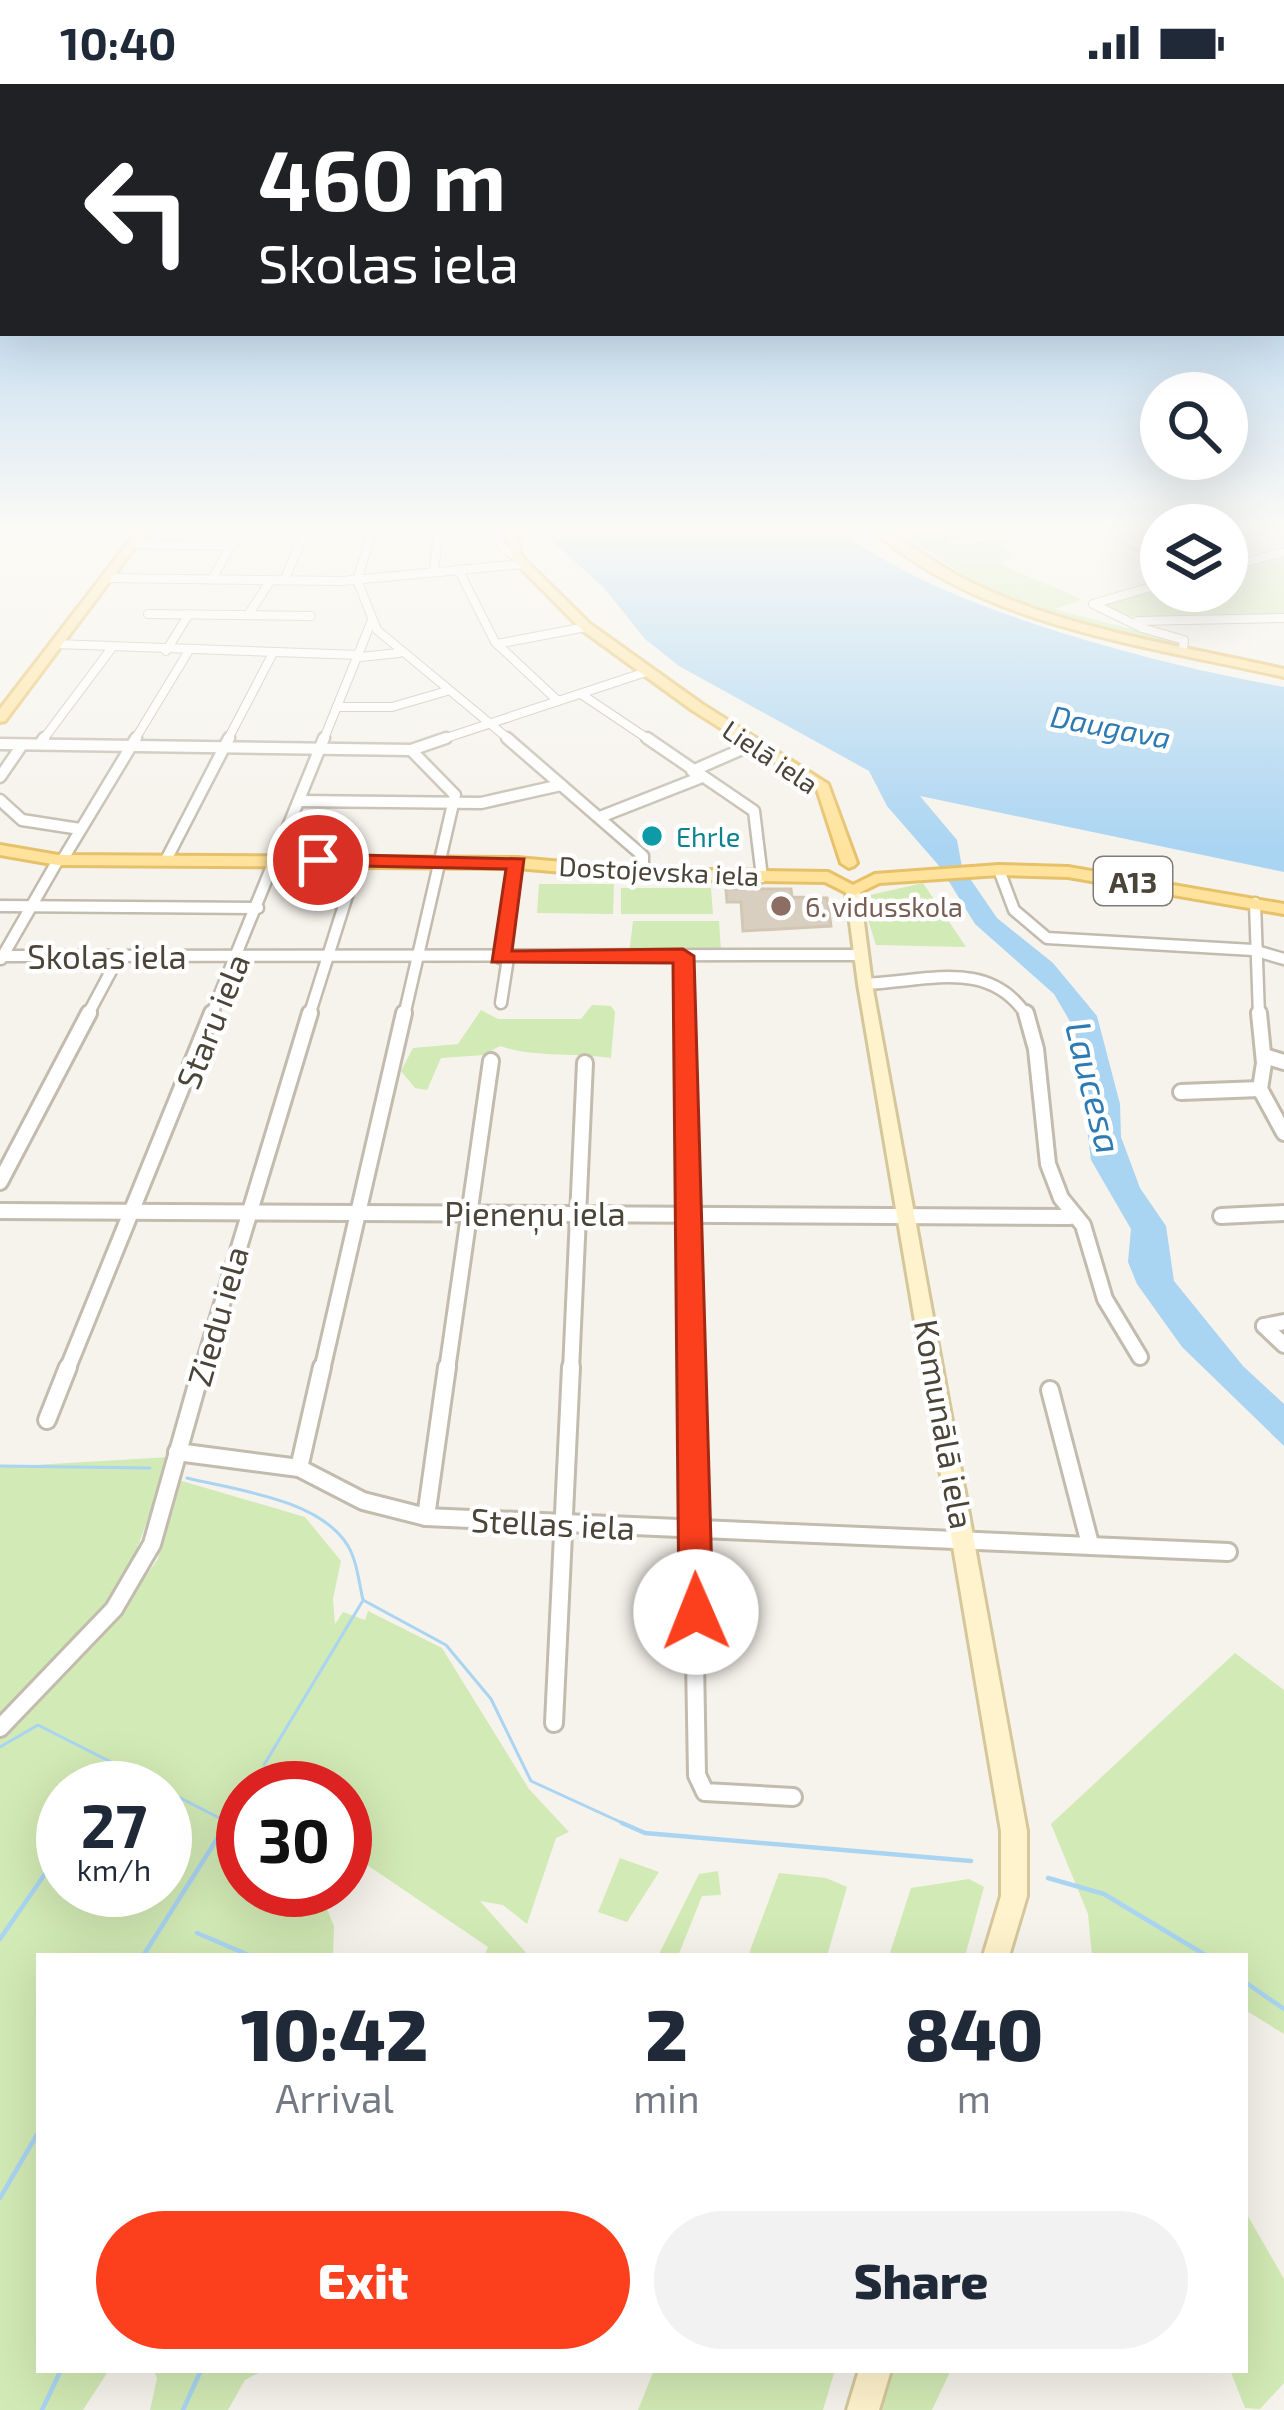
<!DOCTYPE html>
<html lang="en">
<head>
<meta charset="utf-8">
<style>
  :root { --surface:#fff; --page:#f2f2f3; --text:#1f2937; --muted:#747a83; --accent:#fc3f1d }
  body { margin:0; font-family:"Exo 2",sans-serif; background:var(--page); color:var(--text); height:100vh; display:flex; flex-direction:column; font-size:45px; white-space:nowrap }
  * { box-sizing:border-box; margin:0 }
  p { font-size:39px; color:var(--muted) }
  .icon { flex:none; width:66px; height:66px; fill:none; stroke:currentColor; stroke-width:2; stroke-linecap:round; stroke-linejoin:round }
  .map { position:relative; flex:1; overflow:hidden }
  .sheet { position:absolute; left:36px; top:1869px; width:1212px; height:420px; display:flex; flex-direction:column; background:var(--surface); border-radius:0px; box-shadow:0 12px 48px #0002 }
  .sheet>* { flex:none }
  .guide { position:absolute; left:0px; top:0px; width:1284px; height:252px; box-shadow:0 12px 48px #0002; background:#202124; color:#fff; overflow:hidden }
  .tools { position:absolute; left:1140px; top:288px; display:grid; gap:24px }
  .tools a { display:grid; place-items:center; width:108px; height:108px; border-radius:50%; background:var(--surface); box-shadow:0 12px 48px #0002; font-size:60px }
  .speed { position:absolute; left:36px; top:1677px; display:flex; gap:24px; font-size:60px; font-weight:700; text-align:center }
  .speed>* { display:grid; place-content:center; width:156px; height:156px; border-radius:50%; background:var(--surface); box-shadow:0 12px 48px #0002; line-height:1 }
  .speed small { font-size:30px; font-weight:400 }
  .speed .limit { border:18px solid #d22; background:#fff; color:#111 }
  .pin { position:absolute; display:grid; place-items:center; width:102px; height:102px; color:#fff; margin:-51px; border:6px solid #fff; border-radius:50%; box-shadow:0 3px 12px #0007 }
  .me { position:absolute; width:132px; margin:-66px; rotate:359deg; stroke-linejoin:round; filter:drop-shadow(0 0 9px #0008) }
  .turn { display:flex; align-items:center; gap:42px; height:252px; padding:0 60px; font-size:54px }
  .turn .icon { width:156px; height:156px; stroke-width:2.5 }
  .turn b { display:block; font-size:84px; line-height:102px }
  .eta { display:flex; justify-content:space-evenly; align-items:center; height:204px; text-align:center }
  .eta b { font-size:72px; font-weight:800; line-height:84px }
  .action { display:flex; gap:24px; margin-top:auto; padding:24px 60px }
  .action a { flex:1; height:138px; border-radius:72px; background:var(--accent); color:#fff; font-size:48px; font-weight:800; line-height:138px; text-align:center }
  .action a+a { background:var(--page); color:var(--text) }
  .status { display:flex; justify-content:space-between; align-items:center; height:84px; padding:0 60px; background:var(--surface); direction:ltr }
  .status svg { height:33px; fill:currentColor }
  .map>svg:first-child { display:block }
  .green { fill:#d2eab5; fill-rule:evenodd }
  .water { fill:#a9d4f2 }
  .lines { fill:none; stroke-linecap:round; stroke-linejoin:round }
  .stream-far1 { stroke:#a9d4f2; stroke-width:3 }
  .stream { stroke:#a9d4f2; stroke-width:4.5 }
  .building { fill:#d8cfc1; stroke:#d3c7b4; stroke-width:3 }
  .street-far3-casing { stroke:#c2bbae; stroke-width:10 }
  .street-far2-casing { stroke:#c2bbae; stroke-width:15 }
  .street-far1-casing { stroke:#c2bbae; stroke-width:20 }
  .street-casing { stroke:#c2bbae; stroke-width:22 }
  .secondary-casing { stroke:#d6c79b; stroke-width:6 }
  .primary-casing { stroke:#e6c16a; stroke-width:6 }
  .street-far3 { stroke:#fff; stroke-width:8 }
  .street-far2 { stroke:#fff; stroke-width:10 }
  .street-far1 { stroke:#fff; stroke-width:14 }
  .street { stroke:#fff; stroke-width:16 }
  .secondary { fill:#fff3cd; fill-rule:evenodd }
  .primary { fill:#ffe39c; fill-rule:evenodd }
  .route { fill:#fc3f1d; stroke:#a42913; stroke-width:3 }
  .culture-dot { fill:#0f9aa8; stroke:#fff; stroke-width:4.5 }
  .education-dot { fill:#8d6e63; stroke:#fff; stroke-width:4.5 }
  .labels { text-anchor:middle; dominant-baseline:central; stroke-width:9; stroke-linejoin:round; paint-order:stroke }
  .far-street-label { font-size:27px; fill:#4b4439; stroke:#fff }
  .far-culture-label { font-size:27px; fill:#0d838f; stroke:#fff; text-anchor:start }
  .far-education-label { font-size:27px; fill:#785e54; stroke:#fff; text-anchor:start }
  .far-water-label { font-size:30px; font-style:italic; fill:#2e7ab2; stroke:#fff }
  .shield { fill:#fff; stroke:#817c74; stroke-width:3 }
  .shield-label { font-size:30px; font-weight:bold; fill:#4b4439 }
  .street-label { font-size:33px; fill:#4b4439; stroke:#fff }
  .water-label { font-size:36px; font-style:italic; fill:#2e7ab2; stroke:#fff }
</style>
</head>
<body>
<div class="status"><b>10:40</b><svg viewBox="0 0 49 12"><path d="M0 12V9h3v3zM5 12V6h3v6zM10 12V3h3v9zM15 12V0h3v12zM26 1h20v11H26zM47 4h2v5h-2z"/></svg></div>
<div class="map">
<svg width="1284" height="2326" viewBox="0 0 1284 2326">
  <rect width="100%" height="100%" fill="#f6f3ec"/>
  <!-- green -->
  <g class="green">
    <path d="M878,442C898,443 942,482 965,492L891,442H1009L1017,448L1002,445L999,449L1005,450L948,456L952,461L1017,455L1001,463L1012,470L1002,480C1029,496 1056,501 1082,516L1054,525L1180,558C1107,560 933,491 878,442Z"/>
    <path d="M1284,470V530C1237,543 1144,543 1101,522L1161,502V507H1227V485Z"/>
    <path d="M923,799L966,863L876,861L866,829L870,811Z"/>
    <path d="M539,800H614L613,830L537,829Z"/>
    <path d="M621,804H711L713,830H621Z"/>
    <path d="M633,837H719L721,866L629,870Z"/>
    <path d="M592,921L611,922L615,928L611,974C575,969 530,973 500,962L484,971L441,974L427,1006L415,1004L401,987L413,964L458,960L481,926L498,935H581Z"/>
    <path d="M170,1373L133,1476L96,1536L0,1634V1383Z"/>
    <path d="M182,1397L305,1433L341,1477L333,1515L335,1540L343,1528L365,1536L368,1527L442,1564L529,1705L569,1748L556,1754L527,1840L503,1821L480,1817L529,1872H484L488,1863L345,1766V1704H243V1806H319L334,1842L333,1872H39V2286H109L83,2326H0V1653L110,1541L158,1475L173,1401ZM63,1704H165V1806H63Z"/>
    <path d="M1235,1569L1284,1606V1950L1245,1926V1872H1092L1088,1830L1051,1740Z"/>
    <path d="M620,1774L659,1788L627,1838L598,1828Z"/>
    <path d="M718,1787L721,1811L702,1812L678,1872H658L699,1790Z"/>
    <path d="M779,1789L826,1794L847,1803L827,1872H748Z"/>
    <path d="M969,1795L984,1803L965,1872H889L911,1804Z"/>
    <path d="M1245,2127L1284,2195V2299L1260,2325L1245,2324L1230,2286H1245Z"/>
    <path d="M153,2286H264L245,2296L228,2326H150L157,2294Z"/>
    <path d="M654,2286H835L823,2326H638Z"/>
    <path d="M893,2286H951L932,2326H882Z"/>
  </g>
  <!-- water -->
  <path class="water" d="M551,442H835C930,523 1160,581 1284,603V788L920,712L957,756L962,783L997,834L1053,879L1097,932L1120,1020L1121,1053L1140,1104L1166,1142L1174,1197L1243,1282L1284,1320V1362L1182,1263L1137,1200L1128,1178L1131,1145L1091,1076L1075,946L1054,910L975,840L940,783L887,722L869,687L679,582L645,555L604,504L552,457Z"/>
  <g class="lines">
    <!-- stream-far1 -->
    <g class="stream-far1">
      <path d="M0,1382L150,1384"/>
      <path d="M187,1394C235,1406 320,1415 348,1462C357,1477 359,1499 363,1516L446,1561L491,1615L531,1697L629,1742"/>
      <path d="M0,1663L38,1641L162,1704"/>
      <path d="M264,1681L362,1518"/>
      <path d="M105,1704L120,1682"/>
      <path d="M165,1706L227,1738"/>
      <path d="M225,1742L243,1713"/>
    </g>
    <!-- stream -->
    <g class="stream">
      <path d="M622,1739L645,1749L971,1777"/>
      <path d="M1048,1794L1104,1810L1207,1872"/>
      <path d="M197,1849L251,1872"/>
      <path d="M0,1855L63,1764"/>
      <path d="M143,1872L227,1739"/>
      <path d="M1245,1898L1284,1925"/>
      <path d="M0,2114L39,2047"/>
      <path d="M42,2326L61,2286"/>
      <path d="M183,2326L201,2286"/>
    </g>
  </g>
  <!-- building -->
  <path class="building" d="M726,805H791L792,813L827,814L831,842L743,847L741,818H727Z"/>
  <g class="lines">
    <!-- street-far3 casing -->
    <g class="street-far3-casing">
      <g id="street-far3">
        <path d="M374,442L357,496L377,546L511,657"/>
        <path d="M494,442L502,463L517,474"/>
        <path d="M1100,442L1161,473"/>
        <path d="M132,460L230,462"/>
        <path d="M1227,483L1284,468"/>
        <path d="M458,485L495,558L558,617"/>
        <path d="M434,488L439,442"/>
        <path d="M106,494L342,497L523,480"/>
        <path d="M212,495L242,442"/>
        <path d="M284,496L308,442"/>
        <path d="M1161,500L1093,520L1142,544L1184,556L1183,565"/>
        <path d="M148,530L311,532"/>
        <path d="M248,531L271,496"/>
        <path d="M1137,537L1284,534"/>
        <path d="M56,560L360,571"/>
        <path d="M497,560L586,543"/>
        <path d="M166,567L189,530"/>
        <path d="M360,573L399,569"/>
        <path d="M581,610L651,657"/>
        <path d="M340,623H392L447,607"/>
        <path d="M42,657L111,565"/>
        <path d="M134,657L188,568"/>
        <path d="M227,657L273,569"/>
        <path d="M323,657L372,536"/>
        <path d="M437,657L646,588"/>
      </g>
    </g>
    <!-- street-far2 casing -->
    <g class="street-far2-casing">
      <g id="street-far2">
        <path d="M507,654L643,772V790"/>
        <path d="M647,654L754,727L762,793"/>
        <path d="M0,660L411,666L446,654"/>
        <path d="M40,660L44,654"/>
        <path d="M692,687L756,659"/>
        <path d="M0,693L22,661"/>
        <path d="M0,716L22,736L80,745"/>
        <path d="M300,717L481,719L561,701"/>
        <path d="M600,733L702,693"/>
        <path d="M63,775L136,654"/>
        <path d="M166,776L229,654"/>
        <path d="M999,786L1014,826L1047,854L1253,866L1284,875"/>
        <path d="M1255,819L1259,932"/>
        <path d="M0,822L258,824"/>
        <path d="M2,872L860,871"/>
        <path d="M683,872L684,932"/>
        <path d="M500,874L517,779"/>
        <path d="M1,875L58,776"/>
        <path d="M865,900C925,898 989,873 1027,932"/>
        <path d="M501,919L508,874"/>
        <path d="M87,932L119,872"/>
        <path d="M211,932L324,654"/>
        <path d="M309,932L358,777"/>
        <path d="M404,932L455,711L411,666"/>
      </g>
    </g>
    <!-- street-far1 casing -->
    <g class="street-far1-casing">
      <g id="street-far1">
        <path d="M684,929L690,1286"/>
        <path d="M1026,929L1036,965L1048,1080L1061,1114L1083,1141L1105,1215L1140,1273"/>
        <path d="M1259,929L1264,979L1260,1005L1284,1049"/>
        <path d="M1264,972L1284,978"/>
        <path d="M1181,1008L1260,1005"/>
        <path d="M0,1098L89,929"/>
        <path d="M0,1127L1070,1133"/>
        <path d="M1221,1132L1284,1129"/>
        <path d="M1264,1242L1284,1261"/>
        <path d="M1264,1242L1284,1238"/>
        <path d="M67,1286L212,929"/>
        <path d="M202,1286L310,929"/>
        <path d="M322,1286L404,929"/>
        <path d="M447,1286L491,977"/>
        <path d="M571,1286L585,979"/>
      </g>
    </g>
    <!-- street casing -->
    <g class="street-casing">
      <g id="street">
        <path d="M690,1283L697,1691L705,1708L793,1713"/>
        <path d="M1050,1306L1090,1460"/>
        <path d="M47,1336L68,1283"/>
        <path d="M177,1368L299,1384L363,1417L426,1433L1228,1468"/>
        <path d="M299,1384L322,1283"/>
        <path d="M426,1433L447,1283"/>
        <path d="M554,1639L571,1283"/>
        <path d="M0,1644L114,1525L152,1460L202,1283"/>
      </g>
    </g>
    <!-- secondary casing -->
    <g class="secondary-casing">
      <g id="secondary">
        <path d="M853,803L860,807L872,900L1027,1747V1812L1009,1872H983L1001,1812V1747L858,900L846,807Z"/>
        <path d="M859,2286H891L879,2326H847Z"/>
      </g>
    </g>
    <!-- primary casing -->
    <g class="primary-casing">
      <g id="primary">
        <path d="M141,442H151L5,637L0,638V625Z"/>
        <path d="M504,442H514L522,473L590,540L702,620L828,700L857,779L854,782L849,784L841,779L817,705L692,626L582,546L513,476Z"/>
        <path d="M868,442C884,442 942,484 964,495C1062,545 1178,561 1284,585V593C1145,561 977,542 868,442Z"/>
        <path d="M0,761L58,771L517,774L643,785L828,788L853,801L875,790L999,781L1068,783L1284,820V830L1068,793L999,791L879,799L853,812L825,798L643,795L517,784L58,781L0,771Z"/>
      </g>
    </g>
    <!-- street-far3 -->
    <use href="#street-far3" class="street-far3"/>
    <!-- street-far2 -->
    <use href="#street-far2" class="street-far2"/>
    <!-- street-far1 -->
    <use href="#street-far1" class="street-far1"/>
    <!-- street -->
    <use href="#street" class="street"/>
    <!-- secondary -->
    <use href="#secondary" class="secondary"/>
    <!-- primary -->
    <use href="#primary" class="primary"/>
  </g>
  <!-- sky -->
  <linearGradient id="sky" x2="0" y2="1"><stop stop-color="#8fc1ec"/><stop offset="0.58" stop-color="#fbfaf6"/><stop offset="1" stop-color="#fbfaf6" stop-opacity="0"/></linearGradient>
  <rect width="1284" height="768" fill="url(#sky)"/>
  <!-- route -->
  <path class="route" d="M318,770L524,775L512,867L683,865L694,872L713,1528L708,1540L696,1544L684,1540L679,1528L673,879L492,878L506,785L311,781L308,776Z"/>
  <!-- markers -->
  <circle class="culture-dot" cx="652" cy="752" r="12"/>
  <circle class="education-dot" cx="781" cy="822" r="12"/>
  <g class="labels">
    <!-- far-street labels -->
    <g class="far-street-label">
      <text transform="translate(771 672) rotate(34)">Lielā iela</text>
      <text transform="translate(659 786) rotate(3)">Dostojevska iela</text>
    </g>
    <!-- far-culture labels -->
    <g class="far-culture-label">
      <text x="676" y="752">Ehrle</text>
    </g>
    <!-- far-education labels -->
    <g class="far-education-label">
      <text x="805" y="822">6. vidusskola</text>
    </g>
    <!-- far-water labels -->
    <g class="far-water-label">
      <text transform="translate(1111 642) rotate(11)">Daugava</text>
    </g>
    <!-- shield labels -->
    <rect class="shield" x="1094" y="773" width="78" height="48" rx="9"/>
    <g class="shield-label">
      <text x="1133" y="797">A13</text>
    </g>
    <!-- street labels -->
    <g class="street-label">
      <text x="107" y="872">Skolas iela</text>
      <text transform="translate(212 937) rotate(-68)">Staru iela</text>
      <text x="535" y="1129">Pieneņu iela</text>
      <text transform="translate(217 1232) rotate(-74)">Ziedu iela</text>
      <text transform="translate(945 1340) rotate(80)">Komunālā iela</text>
      <text transform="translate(553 1439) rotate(3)">Stellas iela</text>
    </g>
    <!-- water labels -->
    <g class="water-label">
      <text transform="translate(1095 1003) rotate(76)">Laucesa</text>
    </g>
  </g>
</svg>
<div class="tools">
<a><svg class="icon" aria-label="search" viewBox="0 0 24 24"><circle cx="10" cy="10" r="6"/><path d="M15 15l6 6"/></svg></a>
<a><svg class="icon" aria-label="layers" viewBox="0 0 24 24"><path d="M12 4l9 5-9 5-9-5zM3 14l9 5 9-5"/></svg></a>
</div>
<div class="speed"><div>27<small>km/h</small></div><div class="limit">30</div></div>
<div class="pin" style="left:318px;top:776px;background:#d93025"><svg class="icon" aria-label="arrive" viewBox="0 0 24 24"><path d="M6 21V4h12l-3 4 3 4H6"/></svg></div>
<svg class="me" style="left:696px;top:1528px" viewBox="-20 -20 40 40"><circle r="19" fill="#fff"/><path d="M0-13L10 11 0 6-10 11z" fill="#fc3f1d"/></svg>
<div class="guide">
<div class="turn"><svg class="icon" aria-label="left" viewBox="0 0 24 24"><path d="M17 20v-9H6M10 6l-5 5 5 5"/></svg><div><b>460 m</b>Skolas iela</div></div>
</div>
<section class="sheet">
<div class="eta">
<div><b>10:42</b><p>Arrival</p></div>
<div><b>2</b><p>min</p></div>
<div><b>840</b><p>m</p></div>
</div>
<div class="action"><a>Exit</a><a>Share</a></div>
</section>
</div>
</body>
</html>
